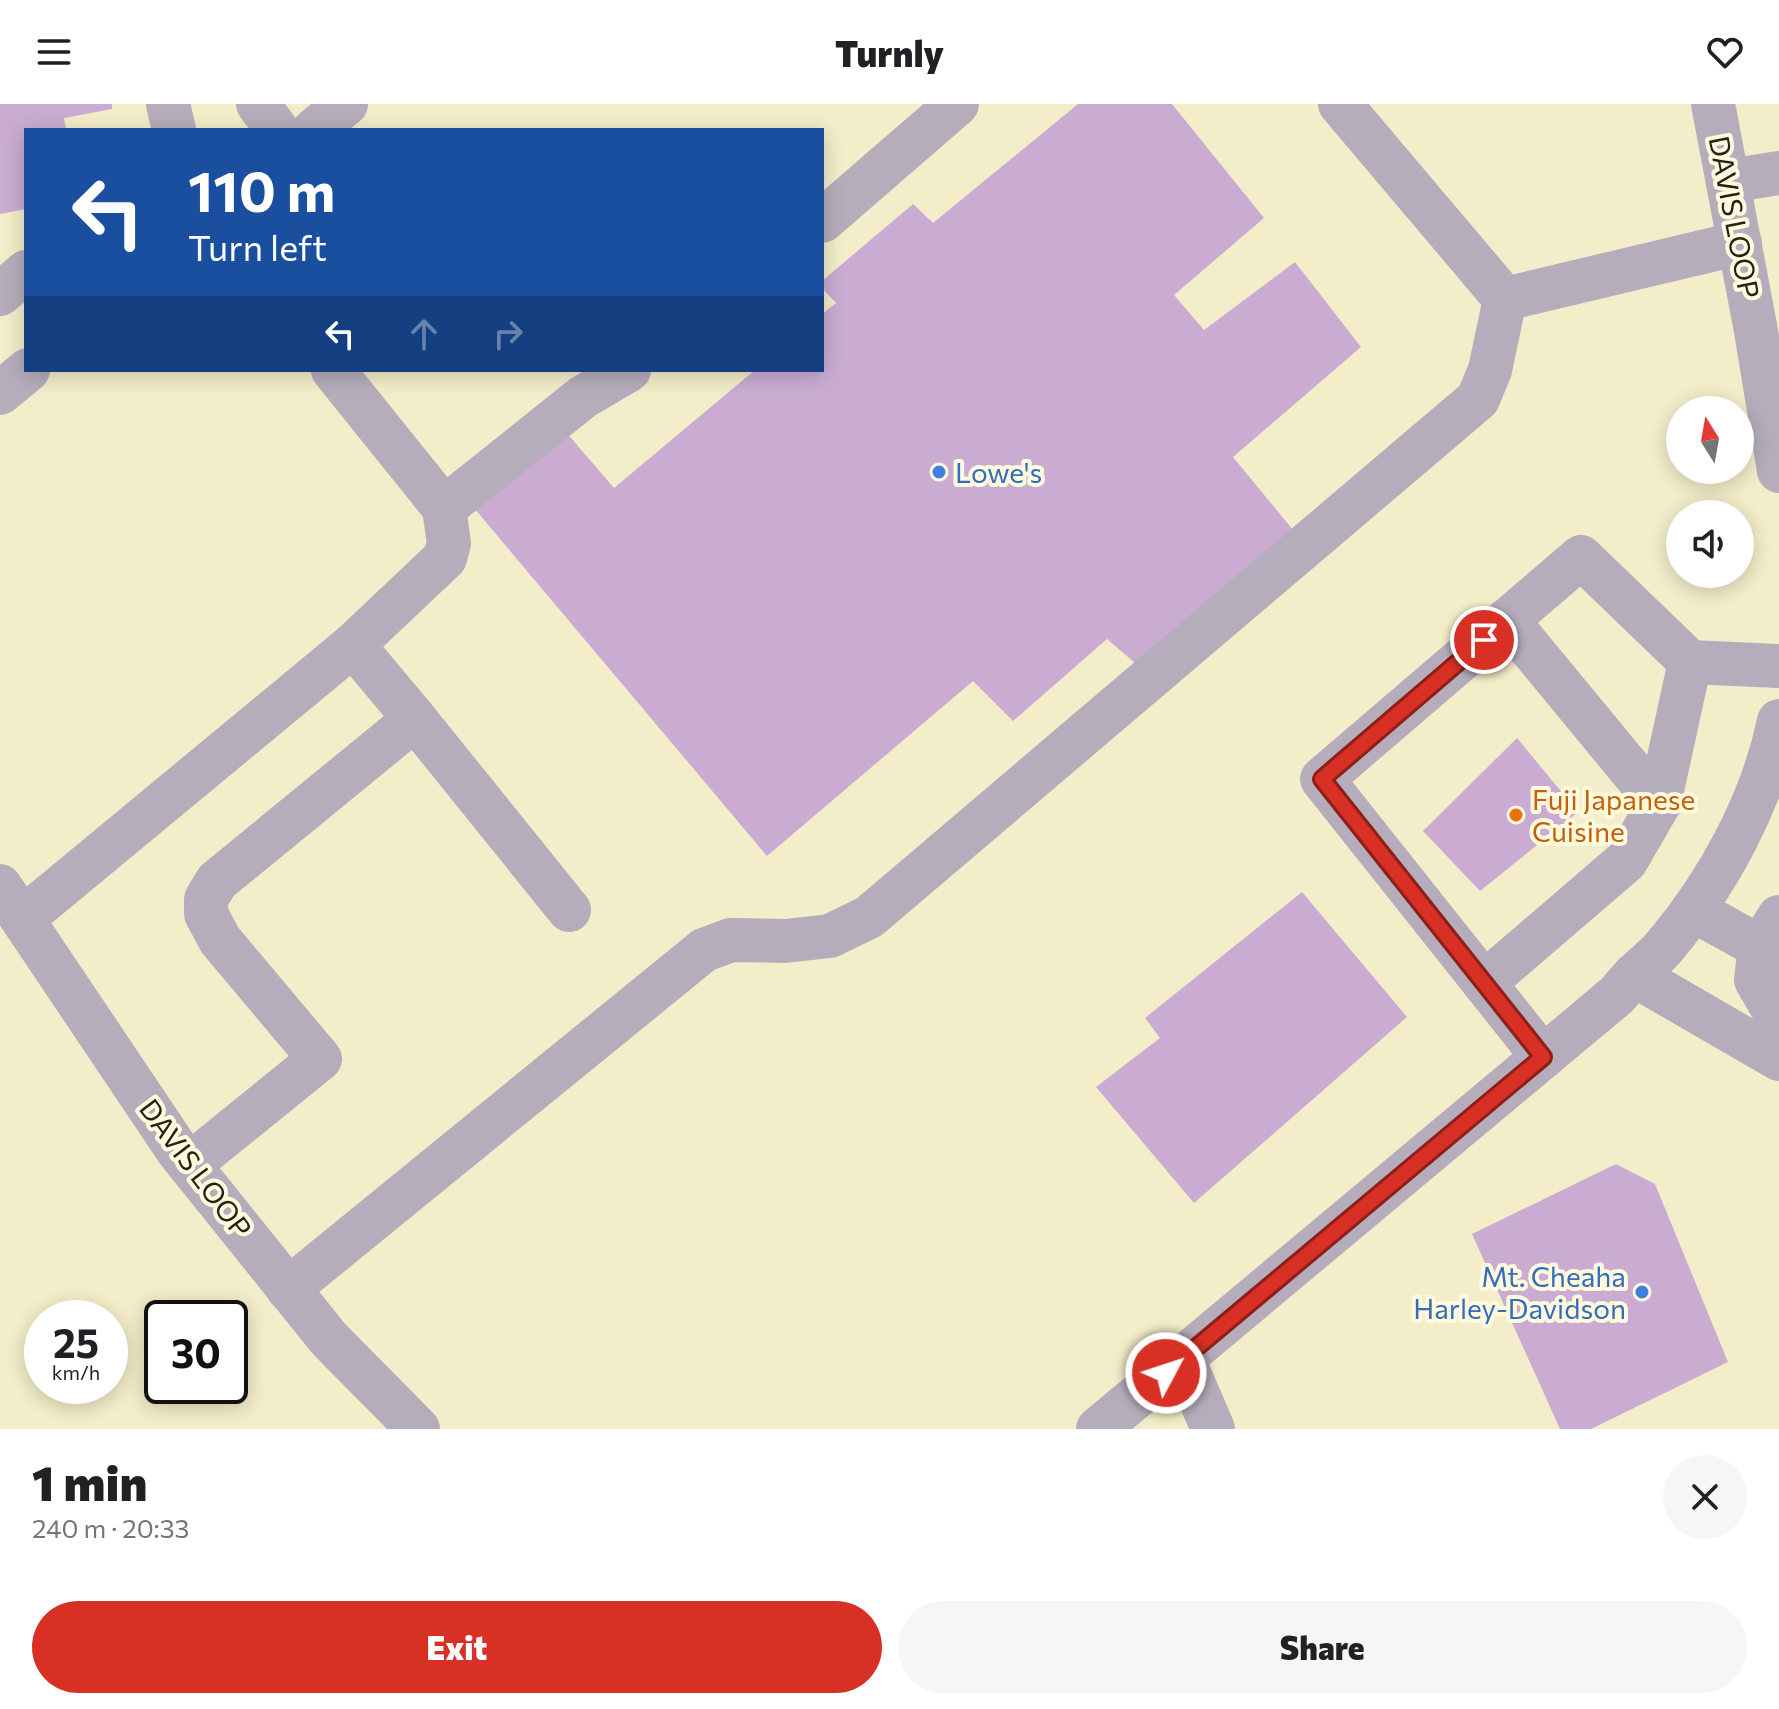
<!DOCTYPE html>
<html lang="en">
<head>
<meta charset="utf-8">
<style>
  :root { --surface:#fff; --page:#f6f6f6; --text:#202124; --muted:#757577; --accent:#d93025 }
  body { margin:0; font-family:Commissioner,sans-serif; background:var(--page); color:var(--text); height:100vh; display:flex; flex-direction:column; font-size:30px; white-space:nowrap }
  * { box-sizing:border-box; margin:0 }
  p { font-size:26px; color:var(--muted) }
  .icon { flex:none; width:44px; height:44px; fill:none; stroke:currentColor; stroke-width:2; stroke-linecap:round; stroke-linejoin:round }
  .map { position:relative; height:1325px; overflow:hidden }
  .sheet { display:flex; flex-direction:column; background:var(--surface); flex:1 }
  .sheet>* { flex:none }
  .hud { position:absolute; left:24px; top:24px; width:800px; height:244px; border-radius:0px; box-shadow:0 4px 20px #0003; background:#1a4fa0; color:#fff; overflow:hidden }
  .needle { width:52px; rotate:349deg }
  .tools { position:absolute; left:1666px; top:292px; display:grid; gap:16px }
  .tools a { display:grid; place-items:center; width:88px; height:88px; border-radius:50%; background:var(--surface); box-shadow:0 4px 20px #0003; font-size:40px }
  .speed { position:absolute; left:24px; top:1196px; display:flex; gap:16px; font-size:40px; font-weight:700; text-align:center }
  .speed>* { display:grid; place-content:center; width:104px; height:104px; border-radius:50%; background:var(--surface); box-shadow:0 4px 20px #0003; line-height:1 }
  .speed small { font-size:20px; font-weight:400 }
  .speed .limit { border:4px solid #111; border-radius:12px; background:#fff; color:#111 }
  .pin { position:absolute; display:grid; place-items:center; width:68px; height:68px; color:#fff; margin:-34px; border:4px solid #fff; border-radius:50%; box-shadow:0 2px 8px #0007 }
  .me { position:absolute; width:88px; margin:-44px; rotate:50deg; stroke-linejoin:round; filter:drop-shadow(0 0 6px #0008) }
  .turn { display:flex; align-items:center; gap:28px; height:168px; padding:0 32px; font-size:36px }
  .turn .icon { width:104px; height:104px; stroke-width:2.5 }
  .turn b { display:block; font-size:56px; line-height:68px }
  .lanes { display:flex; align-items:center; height:76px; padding:0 32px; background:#0003; justify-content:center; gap:40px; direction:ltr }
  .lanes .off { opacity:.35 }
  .round { display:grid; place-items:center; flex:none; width:84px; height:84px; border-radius:42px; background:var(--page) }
  .overview { display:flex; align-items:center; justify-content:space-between; height:136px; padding:0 32px }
  h1 { font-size:48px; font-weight:800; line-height:60px }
  .button { display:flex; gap:16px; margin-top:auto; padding:16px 32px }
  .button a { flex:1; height:92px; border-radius:48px; background:var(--accent); color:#fff; font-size:32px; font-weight:800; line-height:92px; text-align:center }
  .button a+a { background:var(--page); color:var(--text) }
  header { display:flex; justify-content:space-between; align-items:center; height:104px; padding:0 32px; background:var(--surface); font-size:36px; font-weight:800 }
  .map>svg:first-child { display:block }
  .building { fill:#caacd3 }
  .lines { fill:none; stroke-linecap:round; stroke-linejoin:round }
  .minor { stroke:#b5adbb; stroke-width:44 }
  .route-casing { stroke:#8d1f18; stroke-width:20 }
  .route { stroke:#d93025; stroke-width:14 }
  .shop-dot { fill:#3f7fe0; stroke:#fffadd; stroke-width:3 }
  .food-dot { fill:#e8710a; stroke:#fffadd; stroke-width:3 }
  .labels { text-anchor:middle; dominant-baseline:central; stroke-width:8; stroke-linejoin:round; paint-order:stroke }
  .street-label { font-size:28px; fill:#252215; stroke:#fffadd }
  .shop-label { font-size:28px; fill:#366cbe; stroke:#fffadd; text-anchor:start }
  .food-label { font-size:28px; fill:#c56008; stroke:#fffadd; text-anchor:start }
</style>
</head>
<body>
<header><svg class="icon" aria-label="menu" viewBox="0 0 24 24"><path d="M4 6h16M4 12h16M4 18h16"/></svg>Turnly<svg class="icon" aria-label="heart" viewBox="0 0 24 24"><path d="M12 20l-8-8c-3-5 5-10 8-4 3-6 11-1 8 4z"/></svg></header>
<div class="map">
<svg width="1779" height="1325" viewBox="0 0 1779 1325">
  <rect width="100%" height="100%" fill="#f3edc9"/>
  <!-- building -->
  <g class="building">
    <path d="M0,0H112V5L64,14L66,26H26V105L0,110Z"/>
    <path d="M1078,0H1172L1264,114L1174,191L1204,226L1295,158L1361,243L1233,353L1293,426L1135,559L1107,535L1013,617L973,577L767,752L474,404L565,327L614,384L755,266H822V210L836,199L822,184V177L913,100L933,119Z"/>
    <path d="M1517,634L1578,708L1480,787L1423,727Z"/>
    <path d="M1302,788L1407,913L1194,1099L1096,983L1160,934L1145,914Z"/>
    <path d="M1616,1060L1655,1080L1728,1258L1591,1325H1560L1472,1130Z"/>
  </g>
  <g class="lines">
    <!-- minor -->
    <g class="minor">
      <path d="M168,0L174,26"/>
      <path d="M258,0L277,26"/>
      <path d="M1340,0L1505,195"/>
      <path d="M1713,0L1756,227L1779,367"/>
      <path d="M314,26L346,0"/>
      <path d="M1728,77L1779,69"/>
      <path d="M822,117L957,0"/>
      <path d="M0,190L26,168"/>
      <path d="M333,266L444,404L449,439L445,454L353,541"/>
      <path d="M0,289L28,266"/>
      <path d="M444,404L583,293L629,266"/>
      <path d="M1507,516L1659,700"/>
      <path d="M0,782L178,1047L329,1235L418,1325"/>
      <path d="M1693,806L1760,843L1779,813"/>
      <path d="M22,815L353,541L415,615"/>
      <path d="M1760,843L1756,876L1773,905L1779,909"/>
      <path d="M1634,871L1779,955"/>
      <path d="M1484,879L1626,757L1659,700L1690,558"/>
      <path d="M1543,953L1322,675L1581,453L1690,558L1779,562"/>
      <path d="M189,1061L320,955L220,836L206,810V795L217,777L415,615L569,806"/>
      <path d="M288,1185L704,846L731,836L785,837L830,832L869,813L1478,295L1490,266L1505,195L1740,139"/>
      <path d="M1183,1255L1213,1325"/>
      <path d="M1098,1325L1617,891C1624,883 1630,875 1638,868C1647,859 1657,852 1665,842C1718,779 1762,699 1779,617"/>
    </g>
  </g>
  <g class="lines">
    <!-- route casing -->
    <g class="route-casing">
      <path id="route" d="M1166,1269L1543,953L1322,675L1484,536"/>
    </g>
    <!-- route -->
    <use href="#route" class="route"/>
  </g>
  <!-- markers -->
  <g class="shop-dot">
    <circle cx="939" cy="368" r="8"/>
    <circle cx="1642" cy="1188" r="8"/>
  </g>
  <circle class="food-dot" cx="1516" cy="711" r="8"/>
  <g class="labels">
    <!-- street labels -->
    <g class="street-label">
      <text transform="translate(1735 113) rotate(79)">DAVIS LOOP</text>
      <text transform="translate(196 1064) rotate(53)">DAVIS LOOP</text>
    </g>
    <!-- shop labels -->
    <g class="shop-label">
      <text x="955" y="368">Lowe's</text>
      <text x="1626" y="1172" text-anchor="end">Mt. Cheaha<tspan x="1626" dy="32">Harley-Davidson</tspan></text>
    </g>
    <!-- food labels -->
    <g class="food-label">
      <text x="1532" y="695">Fuji Japanese<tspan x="1532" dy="32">Cuisine</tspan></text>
    </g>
  </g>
</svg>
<div class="tools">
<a><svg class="needle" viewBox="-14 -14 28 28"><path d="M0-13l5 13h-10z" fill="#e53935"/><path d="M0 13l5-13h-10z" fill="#757577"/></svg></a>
<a><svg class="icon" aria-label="sound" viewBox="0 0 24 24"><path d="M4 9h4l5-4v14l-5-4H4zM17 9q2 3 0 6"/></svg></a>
</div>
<div class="speed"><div>25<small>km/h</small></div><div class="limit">30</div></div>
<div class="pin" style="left:1484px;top:536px;background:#d93025"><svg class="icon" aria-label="arrive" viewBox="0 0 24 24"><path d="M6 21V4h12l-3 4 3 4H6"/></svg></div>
<svg class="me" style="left:1166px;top:1269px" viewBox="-20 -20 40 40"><circle r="17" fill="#d93025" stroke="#fff" stroke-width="3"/><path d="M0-11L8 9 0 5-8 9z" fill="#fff"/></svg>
<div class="hud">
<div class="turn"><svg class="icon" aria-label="left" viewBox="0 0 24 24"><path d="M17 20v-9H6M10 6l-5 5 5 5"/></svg><div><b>110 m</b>Turn left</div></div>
<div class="lanes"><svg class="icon" aria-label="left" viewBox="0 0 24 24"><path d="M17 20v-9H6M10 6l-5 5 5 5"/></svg><svg class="icon off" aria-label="ahead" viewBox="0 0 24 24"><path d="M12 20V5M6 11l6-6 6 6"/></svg><svg class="icon off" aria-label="right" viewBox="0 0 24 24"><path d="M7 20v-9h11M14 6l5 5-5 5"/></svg></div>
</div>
</div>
<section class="sheet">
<div class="overview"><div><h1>1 min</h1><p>240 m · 20:33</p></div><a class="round"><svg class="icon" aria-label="close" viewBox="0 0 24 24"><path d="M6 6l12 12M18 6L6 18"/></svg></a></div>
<div class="button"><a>Exit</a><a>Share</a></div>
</section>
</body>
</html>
